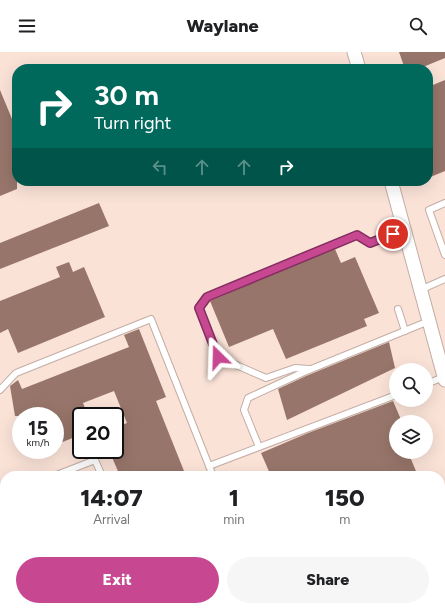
<!DOCTYPE html>
<html lang="en">
<head>
<meta charset="utf-8">
<style>
  :root { --surface:#fff; --page:#f6f6f6; --text:#202124; --muted:#757577; --accent:#c84791 }
  body { margin:0; font-family:Figtree,sans-serif; background:var(--page); color:var(--text); height:100vh; display:flex; flex-direction:column; font-size:15px; white-space:nowrap }
  * { box-sizing:border-box; margin:0 }
  p { font-size:13px; color:var(--muted) }
  .icon { flex:none; width:22px; height:22px; fill:none; stroke:currentColor; stroke-width:2; stroke-linecap:round; stroke-linejoin:round }
  .map { position:relative; flex:1; overflow:hidden }
  .panel { position:absolute; left:0px; top:419px; width:445px; height:140px; display:flex; flex-direction:column; background:var(--surface); border-radius:16px 16px 0 0; box-shadow:0 4px 16px #0002 }
  .panel>* { flex:none }
  .top-card { position:absolute; left:12px; top:12px; width:421px; height:122px; border-radius:16px; box-shadow:0 4px 16px #0002; background:#00695c; color:#fff; overflow:hidden }
  .fabs { position:absolute; left:389px; top:311px; display:grid; gap:8px }
  .fabs a { display:grid; place-items:center; width:44px; height:44px; border-radius:50%; background:var(--surface); box-shadow:0 4px 16px #0002; font-size:20px }
  .speed { position:absolute; left:12px; top:355px; display:flex; gap:8px; font-size:20px; font-weight:700; text-align:center }
  .speed>* { display:grid; place-content:center; width:52px; height:52px; border-radius:50%; background:var(--surface); box-shadow:0 4px 16px #0002; line-height:1 }
  .speed small { font-size:10px; font-weight:400 }
  .speed .limit { border:2px solid #111; border-radius:6px; background:#fff; color:#111 }
  .pin { position:absolute; display:grid; place-items:center; width:34px; height:34px; color:#fff; margin:-17px; border:2px solid #fff; border-radius:50%; box-shadow:0 1px 4px #0007 }
  .me { position:absolute; width:44px; margin:-22px; rotate:338deg; stroke-linejoin:round; filter:drop-shadow(0 0 3px #0008) }
  .turn { display:flex; align-items:center; gap:14px; height:84px; padding:0 16px; font-size:18px }
  .turn .icon { width:52px; height:52px; stroke-width:2.5 }
  .turn b { display:block; font-size:28px; line-height:34px }
  .lanes { display:flex; align-items:center; height:38px; padding:0 16px; background:#0003; justify-content:center; gap:20px; direction:ltr }
  .lanes .off { opacity:.35 }
  .eta { display:flex; justify-content:space-evenly; align-items:center; height:68px; text-align:center }
  .eta b { font-size:24px; font-weight:800; line-height:28px }
  .cta { display:flex; gap:8px; margin-top:auto; padding:8px 16px }
  .cta a { flex:1; height:46px; border-radius:24px; background:var(--accent); color:#fff; font-size:16px; font-weight:800; line-height:46px; text-align:center }
  .cta a+a { background:var(--page); color:var(--text) }
  header { display:flex; justify-content:space-between; align-items:center; height:52px; padding:0 16px; background:var(--surface); font-size:18px; font-weight:800 }
  .map>svg:first-child { display:block }
  .industrial { fill:#fae2d7; fill-rule:evenodd }
  .building { fill:#97756a }
  .lines { fill:none; stroke-linecap:round; stroke-linejoin:round }
  .lane-casing { stroke:#c3ada5; stroke-width:8 }
  .street-casing { stroke:#c3ada5; stroke-width:15 }
  .lane { stroke:#fff; stroke-width:6 }
  .street { stroke:#fff; stroke-width:13 }
  .route-casing { stroke:#822e5e; stroke-width:10 }
  .route { stroke:#c84791; stroke-width:7 }
</style>
</head>
<body>
<header><svg class="icon" aria-label="menu" viewBox="0 0 24 24"><path d="M4 6h16M4 12h16M4 18h16"/></svg>Waylane<svg class="icon" aria-label="search" viewBox="0 0 24 24"><circle cx="10" cy="10" r="6"/><path d="M15 15l6 6"/></svg></header>
<div class="map">
<svg width="445" height="559" viewBox="0 0 445 559">
  <rect width="100%" height="100%" fill="#fceee9"/>
  <!-- industrial -->
  <path class="industrial" d="M0,0H445V559H0ZM17,17H428V129H17ZM396,318H426V348H396ZM21,364H55V398H21ZM81,364H115V398H81ZM396,370H426V400H396ZM5,424H440V554H5Z"/>
  <!-- building -->
  <g class="building">
    <path d="M399,0H445V6L418,17H405Z"/>
    <path d="M445,28V119L428,126V35Z"/>
    <path d="M0,38L17,79V137L0,144Z"/>
    <path d="M99,151L109,174L0,217V191Z"/>
    <path d="M335,197L341,211L355,205L379,261L364,267L367,274L286,307L273,277L229,295L210,249Z"/>
    <path d="M69,210L73,220L84,215L105,265L18,301L8,277L0,281V249L60,225L56,215Z"/>
    <path d="M139,277L166,345L156,349L186,424H120L109,398H115V392L121,389L116,375L127,371L114,339L83,351L88,364H81V368L75,370L80,383L55,393V364H15L10,334L18,328L22,337L129,295L124,283Z"/>
    <path d="M389,290L395,316L287,368L278,337L306,324Z"/>
    <path d="M393,349L402,370H396V400H408L418,424H271L261,401L308,381Z"/>
  </g>
  <g class="lines">
    <!-- lane casing -->
    <g class="lane-casing">
      <g id="lane">
        <path d="M445,151L429,158L445,203"/>
        <path d="M420,238L445,227"/>
        <path d="M398,257L405,279"/>
        <path d="M309,317L295,316L266,326L218,305L199,256L207,245L357,183L370,191L404,178"/>
        <path d="M426,332L444,325"/>
        <path d="M0,338L16,321L151,267L213,424"/>
        <path d="M259,395L244,358L248,346L304,320L429,269"/>
        <path d="M209,414L396,343"/>
        <path d="M54,424L95,408L102,424"/>
        <path d="M0,438H5"/>
        <path d="M440,458L445,456"/>
        <path d="M0,501L5,500"/>
        <path d="M160,554L163,559"/>
        <path d="M253,554L255,559"/>
        <path d="M377,554L379,559"/>
        <path d="M176,559L189,554"/>
      </g>
    </g>
    <!-- street casing -->
    <g class="street-casing">
      <g id="street">
        <path d="M354,0L359,17"/>
        <path d="M391,129L445,328"/>
      </g>
    </g>
    <!-- lane -->
    <use href="#lane" class="lane"/>
    <!-- street -->
    <use href="#street" class="street"/>
  </g>
  <g class="lines">
    <!-- route casing -->
    <g class="route-casing">
      <path id="route" d="M218,305L199,256L207,245L357,183L370,191L393,182"/>
    </g>
    <!-- route -->
    <use href="#route" class="route"/>
  </g>
</svg>
<div class="fabs">
<a><svg class="icon" aria-label="search" viewBox="0 0 24 24"><circle cx="10" cy="10" r="6"/><path d="M15 15l6 6"/></svg></a>
<a><svg class="icon" aria-label="layers" viewBox="0 0 24 24"><path d="M12 4l9 5-9 5-9-5zM3 14l9 5 9-5"/></svg></a>
</div>
<div class="speed"><div>15<small>km/h</small></div><div class="limit">20</div></div>
<div class="pin" style="left:393px;top:182px;background:#d93025"><svg class="icon" aria-label="arrive" viewBox="0 0 24 24"><path d="M6 21V4h12l-3 4 3 4H6"/></svg></div>
<svg class="me" style="left:218px;top:305px" viewBox="-20 -20 40 40"><path d="M0-17L14 15 0 8-14 15z" fill="#c84791" stroke="#fff" stroke-width="4"/></svg>
<div class="top-card">
<div class="turn"><svg class="icon" aria-label="right" viewBox="0 0 24 24"><path d="M7 20v-9h11M14 6l5 5-5 5"/></svg><div><b>30 m</b>Turn right</div></div>
<div class="lanes"><svg class="icon off" aria-label="left" viewBox="0 0 24 24"><path d="M17 20v-9H6M10 6l-5 5 5 5"/></svg><svg class="icon off" aria-label="ahead" viewBox="0 0 24 24"><path d="M12 20V5M6 11l6-6 6 6"/></svg><svg class="icon off" aria-label="ahead" viewBox="0 0 24 24"><path d="M12 20V5M6 11l6-6 6 6"/></svg><svg class="icon" aria-label="right" viewBox="0 0 24 24"><path d="M7 20v-9h11M14 6l5 5-5 5"/></svg></div>
</div>
<section class="panel">
<div class="eta">
<div><b>14:07</b><p>Arrival</p></div>
<div><b>1</b><p>min</p></div>
<div><b>150</b><p>m</p></div>
</div>
<div class="cta"><a>Exit</a><a>Share</a></div>
</section>
</div>
</body>
</html>
